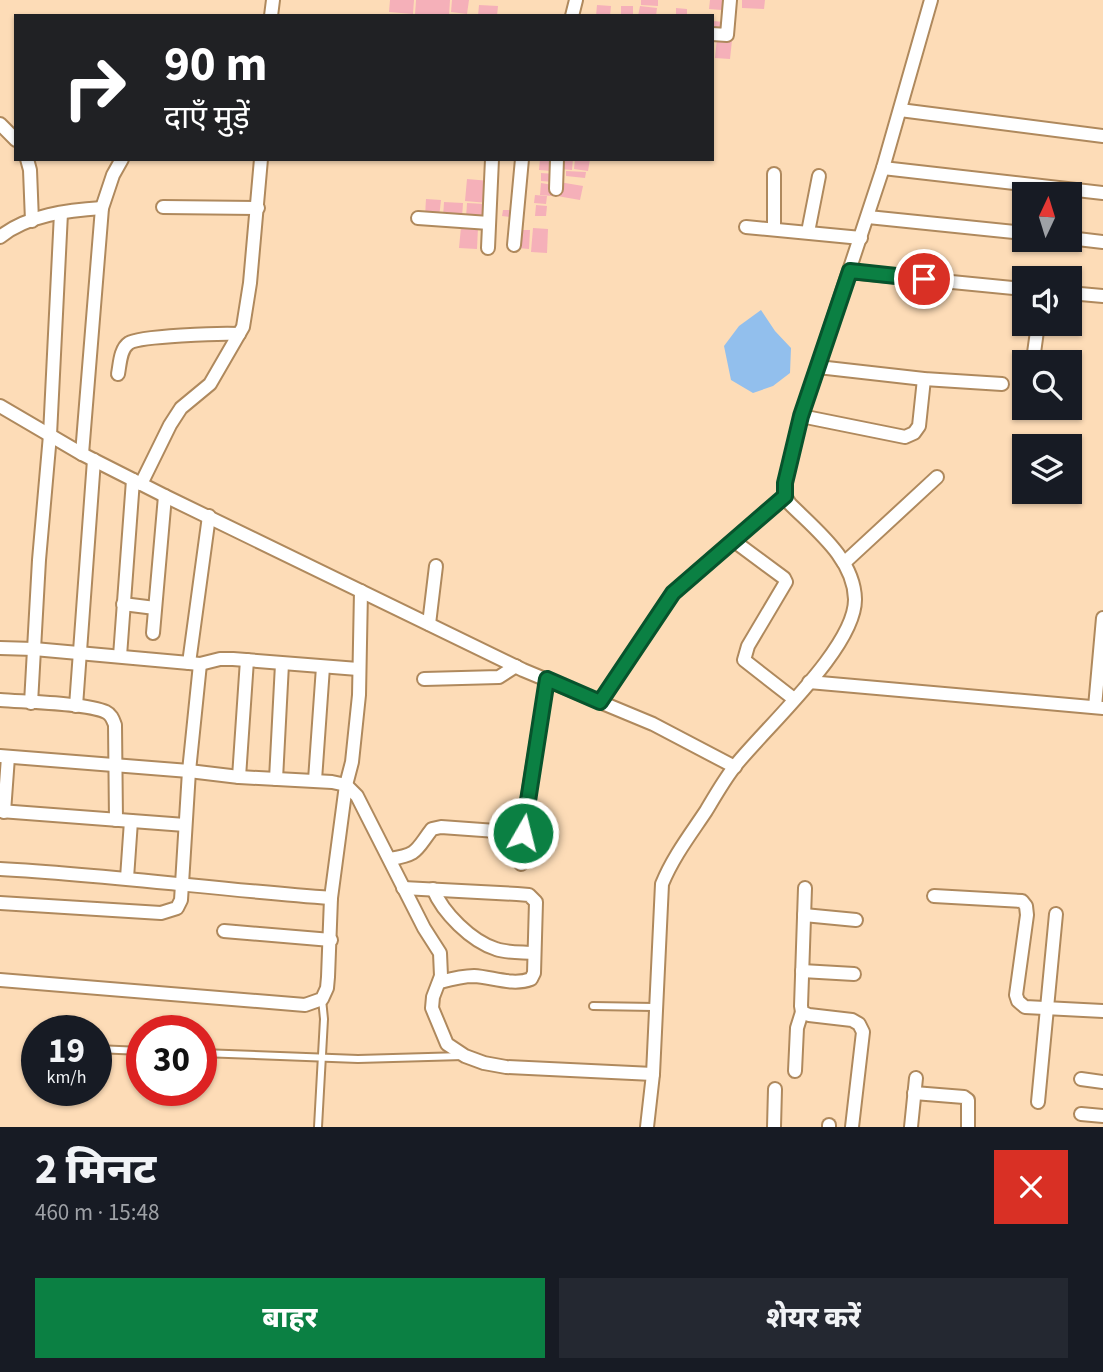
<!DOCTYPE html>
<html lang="hi">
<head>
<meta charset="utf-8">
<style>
  :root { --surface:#171b24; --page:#242831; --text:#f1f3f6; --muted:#9ea1a6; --accent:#0b8043 }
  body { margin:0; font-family:"Source Sans 3","Noto Sans Devanagari",sans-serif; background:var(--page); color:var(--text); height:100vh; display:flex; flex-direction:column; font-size:26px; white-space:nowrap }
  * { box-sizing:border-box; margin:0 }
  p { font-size:23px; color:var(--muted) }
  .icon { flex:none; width:38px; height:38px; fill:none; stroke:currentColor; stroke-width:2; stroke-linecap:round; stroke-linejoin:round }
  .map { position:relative; height:1127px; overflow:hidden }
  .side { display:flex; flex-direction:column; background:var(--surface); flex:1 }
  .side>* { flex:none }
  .guide { position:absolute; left:14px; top:14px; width:700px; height:147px; border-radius:0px; box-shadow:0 2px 5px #0004; background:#202124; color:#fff; overflow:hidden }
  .needle { width:46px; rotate:4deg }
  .tools { position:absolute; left:1012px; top:182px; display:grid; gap:14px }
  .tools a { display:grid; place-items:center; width:70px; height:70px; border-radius:0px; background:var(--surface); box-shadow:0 2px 5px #0004; font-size:35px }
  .speed { position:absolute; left:21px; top:1015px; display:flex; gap:14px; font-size:35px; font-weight:700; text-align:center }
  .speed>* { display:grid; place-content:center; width:91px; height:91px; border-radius:50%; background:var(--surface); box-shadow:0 2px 5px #0004; line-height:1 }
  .speed small { font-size:18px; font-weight:400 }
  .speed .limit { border:10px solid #d22; background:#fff; color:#111 }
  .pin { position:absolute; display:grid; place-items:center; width:60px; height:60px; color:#fff; margin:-30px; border:4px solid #fff; border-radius:50%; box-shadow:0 2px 7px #0007 }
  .me { position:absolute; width:77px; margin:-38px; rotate:8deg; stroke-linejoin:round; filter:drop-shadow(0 0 5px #0008) }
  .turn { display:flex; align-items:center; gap:24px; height:147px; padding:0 35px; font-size:32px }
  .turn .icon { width:91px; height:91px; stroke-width:2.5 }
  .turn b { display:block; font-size:49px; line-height:60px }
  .round { display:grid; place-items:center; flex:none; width:74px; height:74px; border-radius:0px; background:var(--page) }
  .headline { display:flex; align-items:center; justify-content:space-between; height:119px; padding:0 35px }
  h1 { font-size:42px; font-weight:800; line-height:52px }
  .cta { display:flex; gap:14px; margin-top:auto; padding:14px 35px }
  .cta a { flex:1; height:80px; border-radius:0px; background:var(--accent); color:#fff; font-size:28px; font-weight:800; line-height:80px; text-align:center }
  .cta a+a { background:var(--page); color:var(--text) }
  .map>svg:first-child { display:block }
  .water { fill:#92bfed }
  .building { fill:#f5b0b9 }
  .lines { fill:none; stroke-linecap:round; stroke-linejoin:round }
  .service-casing { stroke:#af895d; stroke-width:10 }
  .minor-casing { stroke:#af895d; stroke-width:16 }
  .service { stroke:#fff; stroke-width:6 }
  .minor { stroke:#fff; stroke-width:12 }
  .route-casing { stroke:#07532c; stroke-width:18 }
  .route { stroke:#0b8043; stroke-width:12 }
</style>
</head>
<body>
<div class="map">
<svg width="1103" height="1127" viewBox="0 0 1103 1127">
  <rect width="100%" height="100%" fill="#fddcb7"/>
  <!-- water -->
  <path class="water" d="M761,310L775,331L791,348L790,373L773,386L753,393L731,380L724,346L739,326Z"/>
  <!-- building -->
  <g class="building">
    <path d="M390,0H414L413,14L389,12Z"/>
    <path d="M416,0H450L449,16L415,15Z"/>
    <path d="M452,0H469L467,14L451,12Z"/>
    <path d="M641,0H658V6L641,5Z"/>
    <path d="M710,0H724L722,10L709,9Z"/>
    <path d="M742,0H765L764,9L742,8Z"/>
    <path d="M479,5L498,6L497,16H478Z"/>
    <path d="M597,5L611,6L610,16H596Z"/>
    <rect x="621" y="6" width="12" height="10"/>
    <path d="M640,6L657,8L656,16H638Z"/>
    <path d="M676,8L687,9V16H676Z"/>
    <path d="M712,21L725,22L724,34L712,33Z"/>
    <path d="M717,38L732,40L730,59L715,58Z"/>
    <path d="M540,159H553L552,171L539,170Z"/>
    <path d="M560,159H573L572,170L559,169Z"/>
    <path d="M575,159H590L588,171L574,169Z"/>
    <path d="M566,171L586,172L585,178L566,176Z"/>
    <path d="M541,173L555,174L554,182L541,181Z"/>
    <path d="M467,179L490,181L488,203L465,201Z"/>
    <path d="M559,182L583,186L580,200L557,196Z"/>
    <path d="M541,183L553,185L552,196L540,195Z"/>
    <path d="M535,195L547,196L546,204L534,203Z"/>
    <path d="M426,199L441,200L439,218L425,216Z"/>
    <path d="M444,202L463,203L462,218L443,217Z"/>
    <path d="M467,203L486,204L485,219L466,218Z"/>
    <path d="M536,205L547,206L546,216H535Z"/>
    <path d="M503,210H511V217L502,216Z"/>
    <path d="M461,227L478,228L477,249L459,248Z"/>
    <path d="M533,228L548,229L547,253L531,252Z"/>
    <path d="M519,230H530L529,249L518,248Z"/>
  </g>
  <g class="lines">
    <!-- service casing -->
    <g class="service-casing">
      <g id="service">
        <path d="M593,1006L654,1007"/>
        <path d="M96,1049L142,1051"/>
        <path d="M201,1053L358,1059L463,1056"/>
        <path d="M318,1127L324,1019L322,999"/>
      </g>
    </g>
    <!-- minor casing -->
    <g class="minor-casing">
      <g id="minor">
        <path d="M271,16L273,0"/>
        <path d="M572,16L576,0"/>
        <path d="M712,34L727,35L730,0"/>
        <path d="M900,110L1103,136"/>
        <path d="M0,124L16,140"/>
        <path d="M27,159L30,170L32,221"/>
        <path d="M883,168L1103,193"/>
        <path d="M556,189L557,159"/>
        <path d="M163,207L258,208"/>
        <path d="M868,217L1024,233"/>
        <path d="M418,218L489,223"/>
        <path d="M746,227L861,238"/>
        <path d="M774,229V174"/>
        <path d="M808,232L819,176"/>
        <path d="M0,237C27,215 69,210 102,208"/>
        <path d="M1069,238L1103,242"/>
        <path d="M514,245L522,159"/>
        <path d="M488,248L492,159"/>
        <path d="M850,272L1024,289"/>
        <path d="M1069,293L1103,296"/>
        <path d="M1033,360L1038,324"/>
        <path d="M818,367L924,379L1002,384"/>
        <path d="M118,374C120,364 120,349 129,343C139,336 222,333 239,334"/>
        <path d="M0,406L82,454L165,496L523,670L653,724L735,767"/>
        <path d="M801,416L905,437L914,433L919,426L924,379"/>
        <path d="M82,454L102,208L113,175L122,159"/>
        <path d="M141,484L170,425L181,408L210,384L243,327L250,283L261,159"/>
        <path d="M734,541L784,578L786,582L748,646L744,660L794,699"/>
        <path d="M844,563L937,477"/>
        <path d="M123,604L155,608"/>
        <path d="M429,624L436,566"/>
        <path d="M153,633L165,496"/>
        <path d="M0,648L34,649L200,664L220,659H233L358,669"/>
        <path d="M120,656L133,480"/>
        <path d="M189,663L209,516"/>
        <path d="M424,679L499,677L516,666"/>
        <path d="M809,682L1103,708"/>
        <path d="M0,700C24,702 87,703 106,712C112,715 113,720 115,725L116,820"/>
        <path d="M600,702L673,593L785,496"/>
        <path d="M31,703L39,560L50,435L61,213"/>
        <path d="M76,706L94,460"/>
        <path d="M1095,707L1103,618"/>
        <path d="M0,756L189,771L239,777L332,782L346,785L357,796L424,928L440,953L441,976L433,997L432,1008L447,1044L465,1056L484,1063L506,1067L653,1074"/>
        <path d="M239,777L247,660"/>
        <path d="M276,779L282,664"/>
        <path d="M315,780L323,667"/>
        <path d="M0,811L185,825"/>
        <path d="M4,812L8,757"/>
        <path d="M390,859C419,854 415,851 432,829L441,827L523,833"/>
        <path d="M521,864L527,802L547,679"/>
        <path d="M0,869C111,875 221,890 331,898"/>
        <path d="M127,878L131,821"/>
        <path d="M403,888L517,894L529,895L536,902L534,973L531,979C513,986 492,977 474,976C462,976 451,979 440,982"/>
        <path d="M805,888L801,1006L802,1012L809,1015L852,1020L859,1024L863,1032L852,1127"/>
        <path d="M433,889C443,913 471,941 496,949C507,953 522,952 534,953"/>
        <path d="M934,896L1022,901L1026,906L1027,915L1016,995L1018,1001L1025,1007L1103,1011"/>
        <path d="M0,903L161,913L177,908L181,900L189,771L200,664"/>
        <path d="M804,915L856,920"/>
        <path d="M224,931L331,940"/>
        <path d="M802,971L854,974"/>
        <path d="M0,980L305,1005L322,999L327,988L328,977L331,898L346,785L352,762L359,695L361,591"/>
        <path d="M795,1071L797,1028L802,1012"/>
        <path d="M1081,1079L1103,1082"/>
        <path d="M914,1093L964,1097L968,1100V1127"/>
        <path d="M1038,1102L1056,914"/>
        <path d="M1081,1114L1103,1116"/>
        <path d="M647,1127L653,1074L662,884C673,857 690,835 706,811C715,796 724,780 735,766C765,728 856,647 855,599C854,559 816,530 790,504L785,496V483L801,416L883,168L931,0"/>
        <path d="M774,1127L775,1089"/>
        <path d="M829,1127V1125"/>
        <path d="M911,1127L916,1078"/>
      </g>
    </g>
    <!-- service -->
    <use href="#service" class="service"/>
    <!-- minor -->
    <use href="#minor" class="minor"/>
  </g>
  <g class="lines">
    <!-- route casing -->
    <g class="route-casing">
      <path id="route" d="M523,833L547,679L600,702L673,593L785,496V483L801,416L850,271L924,279"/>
    </g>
    <!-- route -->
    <use href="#route" class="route"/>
  </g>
</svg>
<div class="tools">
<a><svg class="needle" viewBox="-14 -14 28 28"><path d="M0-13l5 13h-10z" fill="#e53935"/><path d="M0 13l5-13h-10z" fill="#9ea1a6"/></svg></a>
<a><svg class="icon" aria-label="sound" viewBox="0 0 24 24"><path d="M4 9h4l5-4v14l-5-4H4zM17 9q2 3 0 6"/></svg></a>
<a><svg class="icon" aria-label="search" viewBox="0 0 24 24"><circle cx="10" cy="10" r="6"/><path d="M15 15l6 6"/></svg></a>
<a><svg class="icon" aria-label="layers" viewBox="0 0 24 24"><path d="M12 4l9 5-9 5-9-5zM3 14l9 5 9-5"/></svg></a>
</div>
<div class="speed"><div>19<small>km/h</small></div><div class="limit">30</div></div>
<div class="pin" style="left:924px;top:279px;background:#d93025"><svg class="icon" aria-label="arrive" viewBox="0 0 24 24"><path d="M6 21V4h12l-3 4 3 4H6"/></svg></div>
<svg class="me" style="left:523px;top:833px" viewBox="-20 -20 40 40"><circle r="17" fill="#0b8043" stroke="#fff" stroke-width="3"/><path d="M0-11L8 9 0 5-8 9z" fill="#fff"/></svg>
<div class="guide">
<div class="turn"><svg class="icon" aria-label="right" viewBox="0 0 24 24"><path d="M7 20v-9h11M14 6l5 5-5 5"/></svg><div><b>90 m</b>दाएँ मुड़ें</div></div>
</div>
</div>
<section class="side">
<div class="headline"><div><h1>2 मिनट</h1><p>460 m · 15:48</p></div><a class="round" style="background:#d93025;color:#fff"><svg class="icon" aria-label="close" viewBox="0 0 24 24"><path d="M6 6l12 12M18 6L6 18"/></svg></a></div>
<div class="cta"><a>बाहर</a><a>शेयर करें</a></div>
</section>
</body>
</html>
